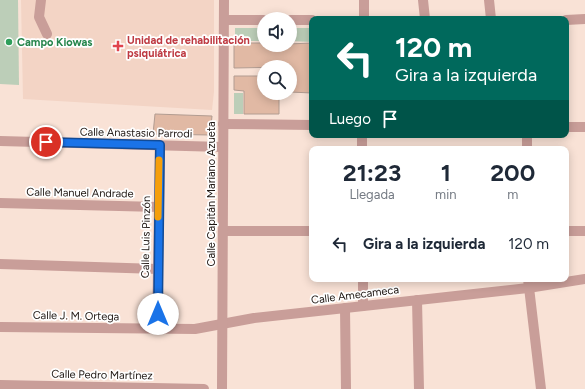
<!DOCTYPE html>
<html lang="es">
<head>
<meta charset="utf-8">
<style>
  :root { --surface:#fff; --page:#f2f2f3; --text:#1f2937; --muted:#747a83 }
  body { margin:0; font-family:Figtree,sans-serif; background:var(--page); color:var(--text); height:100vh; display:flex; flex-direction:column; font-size:15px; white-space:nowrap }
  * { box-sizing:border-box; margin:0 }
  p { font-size:13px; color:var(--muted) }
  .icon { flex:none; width:22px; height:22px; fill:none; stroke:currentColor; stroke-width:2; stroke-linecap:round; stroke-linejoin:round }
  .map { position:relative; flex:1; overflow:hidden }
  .sheet { position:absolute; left:309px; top:146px; width:260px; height:136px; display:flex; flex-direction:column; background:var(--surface); border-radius:8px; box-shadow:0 2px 10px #0003 }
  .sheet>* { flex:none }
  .guide { position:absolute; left:309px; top:16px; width:260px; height:122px; border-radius:8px; box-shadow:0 2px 10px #0003; background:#00695c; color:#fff; overflow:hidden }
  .controls { position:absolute; left:257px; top:12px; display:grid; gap:8px }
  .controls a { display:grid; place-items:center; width:40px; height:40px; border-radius:50%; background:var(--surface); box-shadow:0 2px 10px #0003; font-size:20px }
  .pin { position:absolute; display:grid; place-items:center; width:34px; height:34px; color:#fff; margin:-17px; border:2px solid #fff; border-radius:50%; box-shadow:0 1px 4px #0007 }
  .me { position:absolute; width:44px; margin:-22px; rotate:0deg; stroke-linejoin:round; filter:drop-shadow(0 0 3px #0008) }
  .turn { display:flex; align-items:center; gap:14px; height:84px; padding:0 20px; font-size:18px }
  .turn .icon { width:52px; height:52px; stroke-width:2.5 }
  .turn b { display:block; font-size:28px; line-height:34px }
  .then { display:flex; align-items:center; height:38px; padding:0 20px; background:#0003; gap:8px; font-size:15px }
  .eta { display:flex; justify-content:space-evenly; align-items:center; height:68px; text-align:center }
  .eta b { font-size:24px; font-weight:700; line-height:28px }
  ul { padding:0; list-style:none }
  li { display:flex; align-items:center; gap:12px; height:60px; padding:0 20px }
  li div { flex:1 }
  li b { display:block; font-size:15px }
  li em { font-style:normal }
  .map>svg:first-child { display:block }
  .built { fill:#f3d4c5 }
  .green { fill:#bcceb8 }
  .building { fill:#e1b9a4; stroke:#b29c91 }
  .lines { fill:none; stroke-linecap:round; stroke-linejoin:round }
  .minor { stroke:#c99e99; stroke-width:10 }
  .route-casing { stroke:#114b97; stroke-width:10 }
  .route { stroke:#1a73e8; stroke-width:7 }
  .slow { stroke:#f59e0b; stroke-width:7 }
  .leisure-dot { fill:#2e9e5b; stroke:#fff; stroke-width:1.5 }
  .health-dot { fill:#e0444e; stroke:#fff; stroke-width:1.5 }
  .labels { text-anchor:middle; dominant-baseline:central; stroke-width:3.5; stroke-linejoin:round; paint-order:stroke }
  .health-label { font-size:11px; font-weight:bold; fill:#be3a42; stroke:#fff; text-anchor:start }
  .leisure-label { font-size:11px; font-weight:bold; fill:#27864d; stroke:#fff; text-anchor:start }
  .street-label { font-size:11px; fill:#1e1612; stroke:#fff }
</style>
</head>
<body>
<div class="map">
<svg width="585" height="389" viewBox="0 0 585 389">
  <rect width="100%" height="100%" fill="#f9e2d6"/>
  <!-- built -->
  <path class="built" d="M21,0H214V92L212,110L23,99Z"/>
  <!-- green -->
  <g class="green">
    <path d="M0,0H18L19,85L0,84Z"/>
    <rect x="235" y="28" width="29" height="13"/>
    <path d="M290,28H312V42L290,41Z"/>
    <rect x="234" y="93" width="9" height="21"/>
  </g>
  <!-- building -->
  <g class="building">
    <path d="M234,43H264V45L312,43V93L290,92V67L234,68Z"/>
    <path d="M234,76H264V93H279V114H244V91L234,90Z"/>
    <path d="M155,114L212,116L210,135L153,134Z"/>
  </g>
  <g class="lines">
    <!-- minor -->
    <g class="minor">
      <path d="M41,0L39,17L47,34"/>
      <path d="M423,0L425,19"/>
      <path d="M489,0L491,19"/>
      <path d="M364,19V0"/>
      <path d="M224,20H264"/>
      <path d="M290,20H312"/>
      <path d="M566,20L585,19"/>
      <path d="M223,124L312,125"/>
      <path d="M566,127H585"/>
      <path d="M0,141L223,147"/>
      <path d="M362,149V135"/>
      <path d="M527,149V135"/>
      <path d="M0,203L159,207"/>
      <path d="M223,231H312"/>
      <path d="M566,231H585"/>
      <path d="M0,264L158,269"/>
      <path d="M363,279V306"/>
      <path d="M528,279L541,389"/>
      <path d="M417,300L419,389"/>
      <path d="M345,308L346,389"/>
      <path d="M0,327L195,329L254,318L528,288L585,279"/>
      <path d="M157,329L160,145"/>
      <path d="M0,385L204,389"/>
      <path d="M222,389L224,0"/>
    </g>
  </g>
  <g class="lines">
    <!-- route casing -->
    <g class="route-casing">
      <path id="route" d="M46,142L160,145L158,314"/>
    </g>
    <!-- route -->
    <use href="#route" class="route"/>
    <!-- slow -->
    <path class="slow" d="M158,217L159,160"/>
  </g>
  <!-- markers -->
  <circle class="leisure-dot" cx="9" cy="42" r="4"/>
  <path class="health-dot" d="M116 40h4v4h4v4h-4v4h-4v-4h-4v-4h4z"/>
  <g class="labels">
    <!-- health labels -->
    <g class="health-label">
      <text x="127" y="40">Unidad de rehabilitación<tspan x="127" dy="13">psiquiátrica</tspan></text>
    </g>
    <!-- leisure labels -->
    <g class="leisure-label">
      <text x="17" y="42">Campo Kiowas</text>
    </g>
    <!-- street labels -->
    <g class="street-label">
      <text transform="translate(136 133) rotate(1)">Calle Anastasio Parrodi</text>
      <text transform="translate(80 193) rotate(1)">Calle Manuel Andrade</text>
      <text transform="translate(211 194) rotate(-90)">Calle Capitán Mariano Azueta</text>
      <text transform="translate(146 237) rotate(-89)">Calle Luis Pinzón</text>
      <text transform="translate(355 295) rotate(-7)">Calle Amecameca</text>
      <text transform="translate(76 316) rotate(1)">Calle J. M. Ortega</text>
      <text transform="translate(102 375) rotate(1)">Calle Pedro Martínez</text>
    </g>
  </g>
</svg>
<div class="controls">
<a><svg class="icon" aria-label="sound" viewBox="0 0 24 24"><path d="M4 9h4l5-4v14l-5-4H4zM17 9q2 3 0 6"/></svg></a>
<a><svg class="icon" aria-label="search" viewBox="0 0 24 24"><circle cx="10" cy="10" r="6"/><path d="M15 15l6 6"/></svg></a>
</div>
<div class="pin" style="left:46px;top:142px;background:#d93025"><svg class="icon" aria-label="arrive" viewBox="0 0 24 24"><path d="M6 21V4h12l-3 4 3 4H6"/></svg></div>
<svg class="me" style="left:158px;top:314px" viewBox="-20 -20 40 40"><circle r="19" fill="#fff"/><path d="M0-13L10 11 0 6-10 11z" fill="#1a73e8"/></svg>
<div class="guide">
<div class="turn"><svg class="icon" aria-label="left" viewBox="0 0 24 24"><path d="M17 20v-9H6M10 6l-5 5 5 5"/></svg><div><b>120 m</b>Gira a la izquierda</div></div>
<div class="then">Luego<svg class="icon" aria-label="arrive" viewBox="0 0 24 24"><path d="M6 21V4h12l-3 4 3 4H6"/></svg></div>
</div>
<section class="sheet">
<div class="eta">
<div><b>21:23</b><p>Llegada</p></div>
<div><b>1</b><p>min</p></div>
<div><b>200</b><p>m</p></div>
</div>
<ul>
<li><svg class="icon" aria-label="left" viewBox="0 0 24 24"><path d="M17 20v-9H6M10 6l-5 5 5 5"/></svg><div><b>Gira a la izquierda</b></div><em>120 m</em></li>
</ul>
</section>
</div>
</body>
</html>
